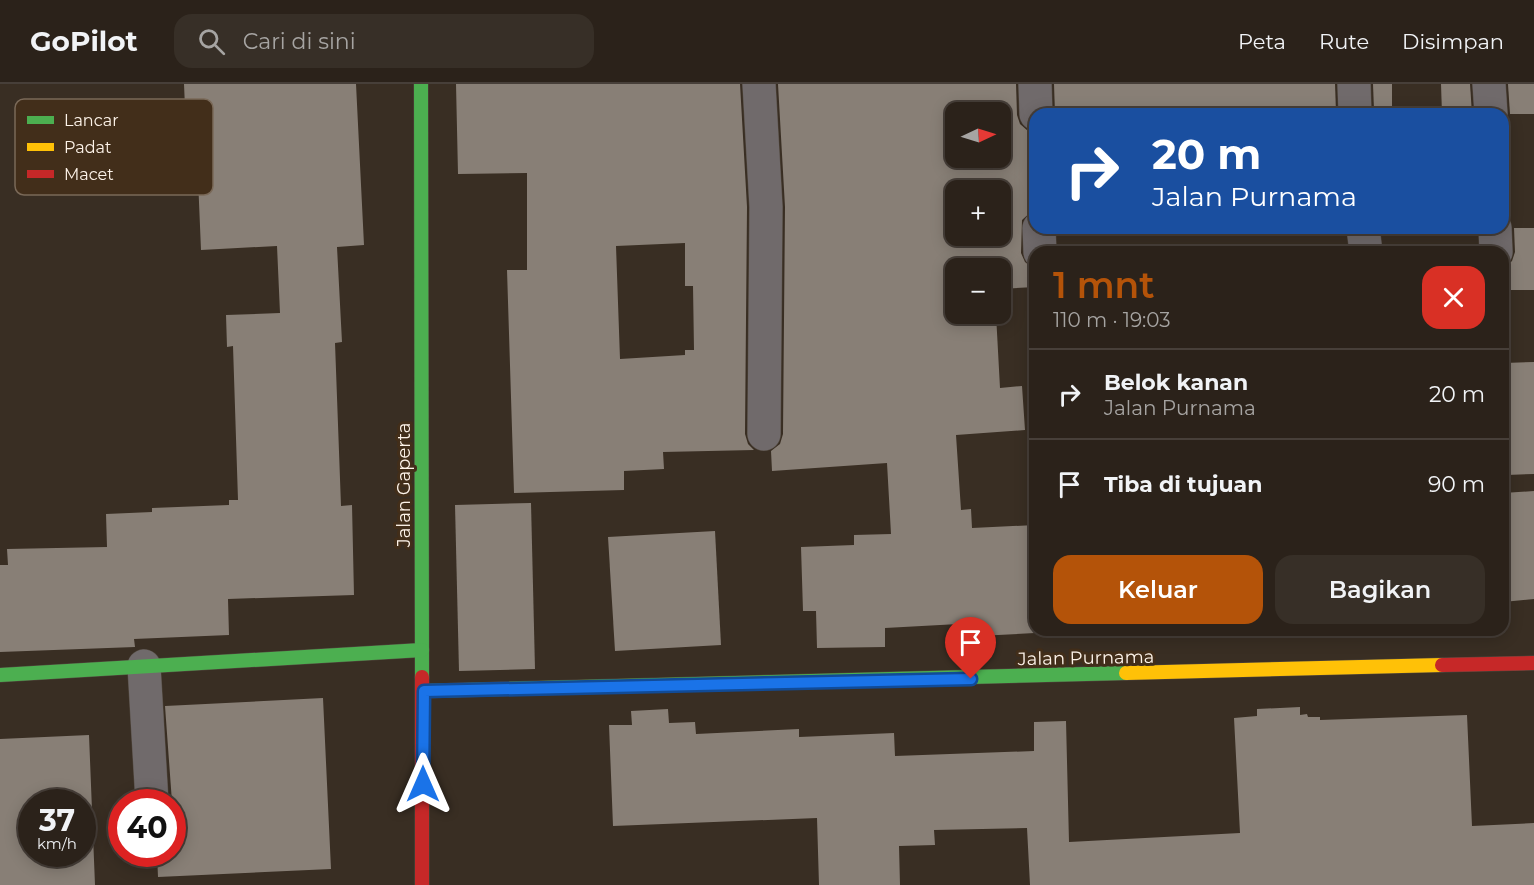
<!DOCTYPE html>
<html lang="id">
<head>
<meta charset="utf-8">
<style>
  :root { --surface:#2b221a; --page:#372f27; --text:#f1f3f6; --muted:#a6a4a2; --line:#473f39; --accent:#b45309 }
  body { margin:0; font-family:Montserrat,sans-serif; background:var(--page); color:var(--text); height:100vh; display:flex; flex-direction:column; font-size:22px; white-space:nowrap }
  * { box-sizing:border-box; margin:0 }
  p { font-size:20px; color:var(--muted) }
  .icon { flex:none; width:33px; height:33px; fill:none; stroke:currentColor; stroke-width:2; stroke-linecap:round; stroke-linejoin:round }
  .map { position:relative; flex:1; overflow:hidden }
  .panel { position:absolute; left:1029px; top:162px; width:480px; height:390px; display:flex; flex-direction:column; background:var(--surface); border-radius:18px; box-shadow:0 3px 15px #0003,0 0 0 2px var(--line) }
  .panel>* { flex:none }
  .top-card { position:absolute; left:1029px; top:24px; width:480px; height:126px; border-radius:18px; box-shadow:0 3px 15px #0003,0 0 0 2px var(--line); background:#1a4fa0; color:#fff; overflow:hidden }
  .needle { width:39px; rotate:86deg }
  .controls { position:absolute; left:945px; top:18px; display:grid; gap:12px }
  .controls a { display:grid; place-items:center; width:66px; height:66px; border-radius:12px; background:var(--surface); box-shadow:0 3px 15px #0003,0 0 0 2px var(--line); font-size:30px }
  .speed { position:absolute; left:18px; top:705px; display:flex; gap:12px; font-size:30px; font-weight:700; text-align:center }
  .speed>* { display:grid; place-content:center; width:78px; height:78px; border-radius:50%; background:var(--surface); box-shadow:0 3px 15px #0003,0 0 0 2px var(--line); line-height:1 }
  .speed small { font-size:15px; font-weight:400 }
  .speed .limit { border:9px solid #d22; background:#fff; color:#111 }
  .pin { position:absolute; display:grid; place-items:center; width:51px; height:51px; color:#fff; margin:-62px -26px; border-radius:50% 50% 50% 0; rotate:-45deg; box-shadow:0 0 6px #0007 }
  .pin .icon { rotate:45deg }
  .me { position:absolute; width:66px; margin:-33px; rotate:0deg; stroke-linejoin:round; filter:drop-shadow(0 0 4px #0008) }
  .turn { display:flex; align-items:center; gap:21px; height:126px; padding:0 24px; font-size:27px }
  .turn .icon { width:78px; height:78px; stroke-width:2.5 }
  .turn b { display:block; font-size:42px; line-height:51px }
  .round { display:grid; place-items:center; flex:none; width:63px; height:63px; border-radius:18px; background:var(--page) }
  .summary { display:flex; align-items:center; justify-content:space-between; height:102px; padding:0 24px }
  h1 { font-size:36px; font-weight:600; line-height:45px; color:var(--accent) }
  .cta { display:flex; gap:12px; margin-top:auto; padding:12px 24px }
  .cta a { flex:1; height:69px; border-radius:18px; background:var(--accent); color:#fff; font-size:24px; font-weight:600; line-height:69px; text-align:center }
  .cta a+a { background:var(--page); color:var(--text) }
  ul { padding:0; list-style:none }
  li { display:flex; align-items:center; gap:18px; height:90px; padding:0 24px; border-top:2px solid var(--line) }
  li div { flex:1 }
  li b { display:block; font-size:22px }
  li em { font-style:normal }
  header { display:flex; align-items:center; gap:36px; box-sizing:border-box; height:84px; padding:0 30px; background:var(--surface); border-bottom:2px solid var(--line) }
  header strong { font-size:28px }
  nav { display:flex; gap:33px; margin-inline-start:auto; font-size:21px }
  .search { width:420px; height:54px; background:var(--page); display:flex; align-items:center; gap:15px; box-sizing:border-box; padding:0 21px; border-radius:18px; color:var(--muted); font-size:22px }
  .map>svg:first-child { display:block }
  .building { fill:#887f76; fill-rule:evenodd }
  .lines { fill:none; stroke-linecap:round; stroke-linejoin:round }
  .street-casing { stroke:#534a40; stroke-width:34 }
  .fast-casing { stroke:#534a40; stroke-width:15 }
  .slow-casing { stroke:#534a40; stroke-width:15 }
  .jam-casing { stroke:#534a40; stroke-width:15 }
  .street { stroke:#706a6b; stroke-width:33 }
  .fast { stroke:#4caf50; stroke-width:14 }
  .slow { stroke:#ffc107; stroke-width:14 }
  .jam { stroke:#c62828; stroke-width:14 }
  .route-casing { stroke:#114b97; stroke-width:15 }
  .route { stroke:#1a73e8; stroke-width:10 }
  .labels { text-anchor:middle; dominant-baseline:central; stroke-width:6; stroke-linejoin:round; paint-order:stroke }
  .street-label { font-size:18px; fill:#fdf3e9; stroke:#422e1a }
  .key { fill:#422e1a; stroke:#7a6958; stroke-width:1.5 }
  .key-label { font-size:16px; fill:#fdf3e9 }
</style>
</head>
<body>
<header>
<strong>GoPilot</strong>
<div class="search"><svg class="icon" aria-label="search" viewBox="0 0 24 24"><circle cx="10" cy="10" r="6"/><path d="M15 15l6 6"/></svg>Cari di sini</div>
<nav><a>Peta</a><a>Rute</a><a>Disimpan</a></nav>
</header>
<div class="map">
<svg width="1534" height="801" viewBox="0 0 1534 801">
  <rect width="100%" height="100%" fill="#392e23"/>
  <!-- building -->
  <g class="building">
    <path d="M184,0H356L364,161L337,163L342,258L335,259L341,422L352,421L354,511L228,515L229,551L134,555L135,563L0,568V481H8L7,465L107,463L106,430L152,428V424L229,421V416H238L233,262L227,263L226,231L280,229L277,162L201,166L196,47H186Z"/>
    <path d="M456,0H740L747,123L745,350L748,360L754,366L663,368L664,385L624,387V406L514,409L507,186H527V89L458,90ZM685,159V202H693L694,266H685V271L620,275L616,162Z"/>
    <path d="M778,0H1016L1017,31L1020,40L1028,47L1032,127L1022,136L1021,169L1025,178L1035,186V203L1000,205V184H956V230H996L1000,304L1022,302L1025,346L956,351L961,426L971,425L972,444L1035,441V549L978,552L977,539L885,544V563L817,564L816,527H803L801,463L854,461V451L891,450L887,379L772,387L771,367L780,360L783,350L785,123ZM956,28H1000V74H956ZM956,106H1000V152H956Z"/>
    <path d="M1054,0H1335L1336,28L1055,30Z"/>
    <path d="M1373,0H1392V25L1374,26Z"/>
    <path d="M1441,0H1470L1472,30H1442Z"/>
    <path d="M1508,0H1534V30H1510Z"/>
    <path d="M1514,144H1534V206H1503V185L1512,177L1515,168Z"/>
    <path d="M1534,278V390L1507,391L1504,279Z"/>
    <path d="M1534,407V515L1503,518V409Z"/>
    <path d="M531,419L535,585L459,587L455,421Z"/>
    <path d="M715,447L721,561L615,567L608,453Z"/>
    <path d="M323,614L331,785L158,793L157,770H172V718L165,622Z"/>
    <path d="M1300,623V631L1307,630L1308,633H1320V636L1467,631L1472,742L1534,739V801H1030L1027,744L934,746L935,761L899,762L900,801H819L817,734L613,742L609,641H632L631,627L668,625L669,639L695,638L696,650L799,645V653L894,649L895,672L1034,667V638L1066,637L1069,758L1240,749L1234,634L1257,632V625Z"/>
    <path d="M89,651L95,801H0V655ZM32,718H82V770H32Z"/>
  </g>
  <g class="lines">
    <!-- street casing -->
    <g class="street-casing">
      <g id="street">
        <path d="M759,0L766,123L764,350"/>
        <path d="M1035,0L1036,30"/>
        <path d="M1354,0L1355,30"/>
        <path d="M1489,0L1491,30"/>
        <path d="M1039,144L1040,168"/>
        <path d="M1363,144L1366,168"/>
        <path d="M1495,144L1496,168"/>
        <path d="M144,582L152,718"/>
      </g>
    </g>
    <!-- fast casing -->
    <g class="fast-casing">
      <g id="fast">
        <path d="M421,0L422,593"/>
        <path d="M0,591L422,566"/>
        <path d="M424,607L1126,589"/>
      </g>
    </g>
    <!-- slow casing -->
    <g class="slow-casing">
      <path id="slow" d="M1126,589L1442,581"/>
    </g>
    <!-- jam casing -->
    <g class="jam-casing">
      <g id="jam">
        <path d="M1442,581L1534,579"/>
        <path d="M422,593V801"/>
      </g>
    </g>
    <!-- street -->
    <use href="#street" class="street"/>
    <!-- fast -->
    <use href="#fast" class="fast"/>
    <!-- slow -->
    <use href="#slow" class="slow"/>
    <!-- jam -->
    <use href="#jam" class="jam"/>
  </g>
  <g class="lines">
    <!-- route casing -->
    <g class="route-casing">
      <path id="route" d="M423,700L424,607L971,595"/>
    </g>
    <!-- route -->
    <use href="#route" class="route"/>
  </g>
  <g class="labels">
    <!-- street labels -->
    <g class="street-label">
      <text transform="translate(404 401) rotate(-90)">Jalan Gaperta</text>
      <text transform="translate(1086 574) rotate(-1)">Jalan Purnama</text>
    </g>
  </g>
  <!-- legend -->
  <rect x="15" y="15" width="198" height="96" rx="9" class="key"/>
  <rect x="27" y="32" width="27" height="8" fill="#4caf50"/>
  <rect x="27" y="59" width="27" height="8" fill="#ffc107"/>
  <rect x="27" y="86" width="27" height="8" fill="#c62828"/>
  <g class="key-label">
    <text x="64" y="42">Lancar</text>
    <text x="64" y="69">Padat</text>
    <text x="64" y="96">Macet</text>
  </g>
</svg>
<div class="controls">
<a><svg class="needle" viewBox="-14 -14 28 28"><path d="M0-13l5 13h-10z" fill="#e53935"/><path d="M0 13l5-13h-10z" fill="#a6a4a2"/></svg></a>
<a>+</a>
<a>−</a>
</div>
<div class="speed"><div>37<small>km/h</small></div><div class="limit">40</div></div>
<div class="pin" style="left:971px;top:595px;background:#d93025"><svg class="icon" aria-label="arrive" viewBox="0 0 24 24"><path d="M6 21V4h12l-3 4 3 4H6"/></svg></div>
<svg class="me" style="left:423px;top:700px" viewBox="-20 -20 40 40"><path d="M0-17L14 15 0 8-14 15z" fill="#1a73e8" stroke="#fff" stroke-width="4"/></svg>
<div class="top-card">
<div class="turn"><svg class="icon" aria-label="right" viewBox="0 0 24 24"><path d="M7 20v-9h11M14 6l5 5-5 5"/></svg><div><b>20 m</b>Jalan Purnama</div></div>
</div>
<section class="panel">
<div class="summary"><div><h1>1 mnt</h1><p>110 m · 19:03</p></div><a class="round" style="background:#d93025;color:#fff"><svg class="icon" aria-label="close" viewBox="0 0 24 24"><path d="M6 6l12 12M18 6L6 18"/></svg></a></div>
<ul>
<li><svg class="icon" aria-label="right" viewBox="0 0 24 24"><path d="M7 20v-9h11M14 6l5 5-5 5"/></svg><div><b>Belok kanan</b><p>Jalan Purnama</p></div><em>20 m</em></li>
<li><svg class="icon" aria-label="arrive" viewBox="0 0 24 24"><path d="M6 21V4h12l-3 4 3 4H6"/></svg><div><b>Tiba di tujuan</b></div><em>90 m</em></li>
</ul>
<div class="cta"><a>Keluar</a><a>Bagikan</a></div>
</section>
</div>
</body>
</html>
